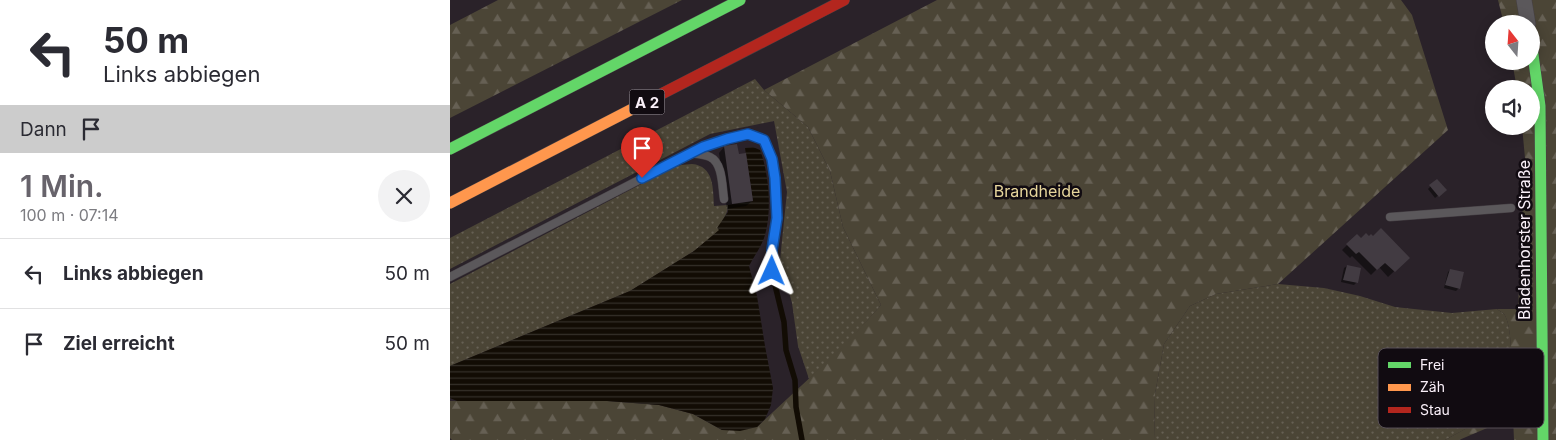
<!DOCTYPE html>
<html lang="de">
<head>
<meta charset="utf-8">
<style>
  :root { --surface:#fff; --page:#f2f2f3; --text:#2b2b33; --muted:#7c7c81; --line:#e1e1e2; --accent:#67636b }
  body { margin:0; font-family:Inter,sans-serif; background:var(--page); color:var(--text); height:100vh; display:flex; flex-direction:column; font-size:19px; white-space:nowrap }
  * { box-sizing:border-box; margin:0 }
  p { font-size:16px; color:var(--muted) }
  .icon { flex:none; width:28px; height:28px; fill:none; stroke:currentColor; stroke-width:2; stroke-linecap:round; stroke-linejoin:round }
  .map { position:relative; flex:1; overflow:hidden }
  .panel { display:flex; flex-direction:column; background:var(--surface); width:450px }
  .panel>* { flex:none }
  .banner { background:#fff; color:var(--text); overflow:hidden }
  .needle { width:32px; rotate:343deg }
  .buttons { position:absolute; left:1035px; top:15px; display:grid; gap:10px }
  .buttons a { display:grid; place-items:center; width:55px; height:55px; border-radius:50%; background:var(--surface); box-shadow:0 2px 12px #0003; font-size:25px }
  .pin { position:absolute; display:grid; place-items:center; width:42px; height:42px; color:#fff; margin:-51px -21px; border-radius:50% 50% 50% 0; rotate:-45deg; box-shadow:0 0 5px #0007 }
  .pin .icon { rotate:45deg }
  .me { position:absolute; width:55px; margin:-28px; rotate:1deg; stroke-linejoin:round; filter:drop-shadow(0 0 4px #0008) }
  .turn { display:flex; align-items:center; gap:18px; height:105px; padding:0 20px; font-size:22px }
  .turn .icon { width:65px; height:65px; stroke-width:2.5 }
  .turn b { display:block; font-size:35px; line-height:42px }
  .then { display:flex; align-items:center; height:48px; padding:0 20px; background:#0003; gap:10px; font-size:19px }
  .round { display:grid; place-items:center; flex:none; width:52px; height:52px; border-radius:26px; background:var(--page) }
  .head { display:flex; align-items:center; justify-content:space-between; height:85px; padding:0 20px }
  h1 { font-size:30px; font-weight:600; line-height:38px; color:var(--accent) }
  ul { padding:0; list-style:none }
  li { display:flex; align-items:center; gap:15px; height:70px; padding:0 20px; border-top:1px solid var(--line) }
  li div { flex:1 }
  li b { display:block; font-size:19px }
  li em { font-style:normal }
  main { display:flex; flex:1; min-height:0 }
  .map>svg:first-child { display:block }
  .grass { fill:url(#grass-dots) }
  .forest { fill:url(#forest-firs) }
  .water { fill:url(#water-rules) }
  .shadow { fill:#0007 }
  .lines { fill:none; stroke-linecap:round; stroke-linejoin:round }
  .stream { stroke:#120c04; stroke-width:5.5 }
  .building { fill:#423b42 }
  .lane-casing { stroke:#464045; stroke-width:9 }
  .street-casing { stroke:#464045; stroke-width:16 }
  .fast-casing { stroke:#464045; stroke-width:12 }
  .slow-casing { stroke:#464045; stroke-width:12 }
  .jam-casing { stroke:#464045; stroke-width:12 }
  .lane { stroke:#5b585b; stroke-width:8 }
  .street { stroke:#5b585b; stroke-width:15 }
  .fast { stroke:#63d668; stroke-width:11 }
  .slow { stroke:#ff974d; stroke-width:11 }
  .jam { stroke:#b3261e; stroke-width:11 }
  .route-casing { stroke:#114b97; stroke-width:12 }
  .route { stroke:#1a73e8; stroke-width:9 }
  .labels { text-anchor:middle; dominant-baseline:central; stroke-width:5; stroke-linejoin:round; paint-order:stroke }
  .shield { fill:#110b11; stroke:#b3abb3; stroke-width:1 }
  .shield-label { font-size:15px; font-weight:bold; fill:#f9eff8 }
  .park-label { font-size:16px; fill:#e7d69c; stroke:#110b11 }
  .street-label { font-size:16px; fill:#f9eff8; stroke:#110b11 }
  .key { fill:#110b11; stroke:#574f56; stroke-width:1 }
  .key-label { font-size:14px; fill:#f9eff8 }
</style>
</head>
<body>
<main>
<section class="panel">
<div class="banner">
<div class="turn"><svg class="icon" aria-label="left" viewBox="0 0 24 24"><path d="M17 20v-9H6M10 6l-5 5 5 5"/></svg><div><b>50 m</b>Links abbiegen</div></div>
<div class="then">Dann<svg class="icon" aria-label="arrive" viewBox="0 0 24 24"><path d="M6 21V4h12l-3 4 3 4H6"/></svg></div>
</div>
<div class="head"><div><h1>1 Min.</h1><p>100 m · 07:14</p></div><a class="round"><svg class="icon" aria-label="close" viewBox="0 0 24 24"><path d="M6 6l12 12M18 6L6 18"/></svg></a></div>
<ul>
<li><svg class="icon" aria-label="left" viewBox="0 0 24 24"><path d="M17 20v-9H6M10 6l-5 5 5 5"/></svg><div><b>Links abbiegen</b></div><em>50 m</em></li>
<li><svg class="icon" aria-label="arrive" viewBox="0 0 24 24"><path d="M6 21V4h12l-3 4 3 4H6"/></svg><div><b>Ziel erreicht</b></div><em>50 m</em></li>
</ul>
</section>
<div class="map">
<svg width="1106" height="440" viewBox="0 0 1106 440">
  <defs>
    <pattern id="grass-dots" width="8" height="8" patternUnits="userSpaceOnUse" patternTransform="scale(1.25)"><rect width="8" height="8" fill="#4b4536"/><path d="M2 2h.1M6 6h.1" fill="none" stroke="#666054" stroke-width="1.8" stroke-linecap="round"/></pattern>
    <pattern id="forest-firs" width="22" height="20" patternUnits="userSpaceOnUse" patternTransform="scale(1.25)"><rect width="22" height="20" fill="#4b4536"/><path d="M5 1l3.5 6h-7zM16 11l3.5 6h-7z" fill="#666054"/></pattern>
    <pattern id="water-rules" width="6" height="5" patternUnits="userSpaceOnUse" patternTransform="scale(1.25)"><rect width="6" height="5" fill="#120c04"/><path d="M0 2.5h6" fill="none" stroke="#353029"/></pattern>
  </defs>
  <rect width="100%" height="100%" fill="#2a2229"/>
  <!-- grass -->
  <g class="grass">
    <path d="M305,79L314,90L358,127L380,171L393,227L431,305L396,345L359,379L348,346L342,303L330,260L337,192L324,121L260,134L0,269V238Z"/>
    <path d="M242,164C264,166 263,188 264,206L278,205C278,216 270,220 270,230L244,251L180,291L0,366V284L220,169L231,165Z"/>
    <path d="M828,284L874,288L910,296L945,307L1002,313L1047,309C1049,311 1052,312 1054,314C1064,326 1062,388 1060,405L995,440H704L705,394L714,344L740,306L766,294Z"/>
  </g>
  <!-- forest -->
  <g class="forest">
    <path d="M48,0H232L0,118V25Z"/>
    <path d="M487,0H951L962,15L998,130L828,284L766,294L740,306L714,344L705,394L704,440H2L0,438V401H157L209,405L243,414L272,430L307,427L395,345L431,305L393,227L380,171L358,127L314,90Z"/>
    <path d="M1048,0H1106V440H1064L1063,417L1009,440H995L1059,405C1062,388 1064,327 1054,314C1052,312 1049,311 1047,309H1068L1075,158L1072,126H1081V89H1067L1062,61H1081V24H1054Z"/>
  </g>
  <!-- water -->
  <path class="water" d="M303,147L310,150C319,173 322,211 315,235C312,246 304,256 299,266L307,296L315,346L323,388L321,405L315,419L307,427L290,431L272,430L243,414L209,405L157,401H7L0,398V366L180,291L244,251L269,230L267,228L278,212V205L303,201L295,148Z"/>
  <!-- shadow -->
  <g class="shadow">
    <path d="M274,147L302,201L296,206L277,209L269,153Z"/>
    <path d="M987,180L995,190L985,198L978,189Z"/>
    <path d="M907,235L911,240L958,258L938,277L929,267L921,275L902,256L900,258L892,250Z"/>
    <path d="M897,266L907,282L904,285L891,282L894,268Z"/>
    <path d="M1000,270L1009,288L1006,291L994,288L998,272Z"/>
  </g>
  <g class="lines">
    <!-- stream -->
    <path class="stream" d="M322,280L324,281L334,322L336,350L345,380L346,407L352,440"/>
  </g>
  <!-- building -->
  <g class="building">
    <path d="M287,144L289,154L296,153L303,201L282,204L274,146Z"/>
    <path d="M987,179L997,190L989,197L979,185Z"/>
    <path d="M931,228L960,258L945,272L935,263L927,270L909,252L906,254L896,244L907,234L911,238L916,233L919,236L921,234L923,236Z"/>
    <path d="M897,265L911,268L908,283L893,280Z"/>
    <path d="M1000,269L1014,272L1010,289L995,285Z"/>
  </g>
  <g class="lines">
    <!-- lane casing -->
    <g class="lane-casing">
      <g id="lane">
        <path d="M240,153C246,154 254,154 260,157C273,163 272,187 274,199"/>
        <path d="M940,217L1061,208"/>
        <path d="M0,277L253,147L277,139L299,135L314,140L322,159L325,178L327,218L322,250V271"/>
      </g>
    </g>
    <!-- street casing -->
    <g class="street-casing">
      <path id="street" d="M1074,0L1078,24"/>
    </g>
    <!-- fast casing -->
    <g class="fast-casing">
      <g id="fast">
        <path d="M1081,40L1090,106L1093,440"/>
        <path d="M0,149L290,0"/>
      </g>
    </g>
    <!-- slow casing -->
    <g class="slow-casing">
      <path id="slow" d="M0,203L192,104"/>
    </g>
    <!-- jam casing -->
    <g class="jam-casing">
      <path id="jam" d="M192,104L394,0"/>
    </g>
    <!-- lane -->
    <use href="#lane" class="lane"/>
    <!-- street -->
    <use href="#street" class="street"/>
    <!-- fast -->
    <use href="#fast" class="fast"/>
    <!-- slow -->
    <use href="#slow" class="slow"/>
    <!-- jam -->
    <use href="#jam" class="jam"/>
  </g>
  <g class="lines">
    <!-- route casing -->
    <g class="route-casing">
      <path id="route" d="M192,178L253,147L277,139L298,134L314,140L322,159L325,178L327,218L322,250V271"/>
    </g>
    <!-- route -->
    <use href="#route" class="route"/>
  </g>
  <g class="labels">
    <!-- shield labels -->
    <rect class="shield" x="179.5" y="89.5" width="35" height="25" rx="4"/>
    <g class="shield-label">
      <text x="197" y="102">A 2</text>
    </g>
    <!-- park labels -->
    <g class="park-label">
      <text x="587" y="191">Brandheide</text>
    </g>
    <!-- street labels -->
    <g class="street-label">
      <text transform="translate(1074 240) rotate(-90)">Bladenhorster Straße</text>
    </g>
  </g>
  <!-- legend -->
  <rect x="928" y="348" width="166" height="80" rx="8" class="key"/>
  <rect x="938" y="362" width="23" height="6" fill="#63d668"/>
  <rect x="938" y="384" width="23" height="7" fill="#ff974d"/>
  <rect x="938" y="407" width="23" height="6" fill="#b3261e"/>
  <g class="key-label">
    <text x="970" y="370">Frei</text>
    <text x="970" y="392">Zäh</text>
    <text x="970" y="415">Stau</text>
  </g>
</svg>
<div class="buttons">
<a><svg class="needle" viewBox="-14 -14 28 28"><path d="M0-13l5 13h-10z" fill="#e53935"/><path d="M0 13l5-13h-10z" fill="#7c7c81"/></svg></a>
<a><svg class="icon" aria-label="sound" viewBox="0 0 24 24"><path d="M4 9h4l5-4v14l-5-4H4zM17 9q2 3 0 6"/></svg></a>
</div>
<div class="pin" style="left:192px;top:178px;background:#d93025"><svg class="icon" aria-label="arrive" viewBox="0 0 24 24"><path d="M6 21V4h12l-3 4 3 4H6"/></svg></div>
<svg class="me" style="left:322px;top:271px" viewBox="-20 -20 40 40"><path d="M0-17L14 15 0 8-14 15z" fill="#1a73e8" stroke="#fff" stroke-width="4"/></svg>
</div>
</main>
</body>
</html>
